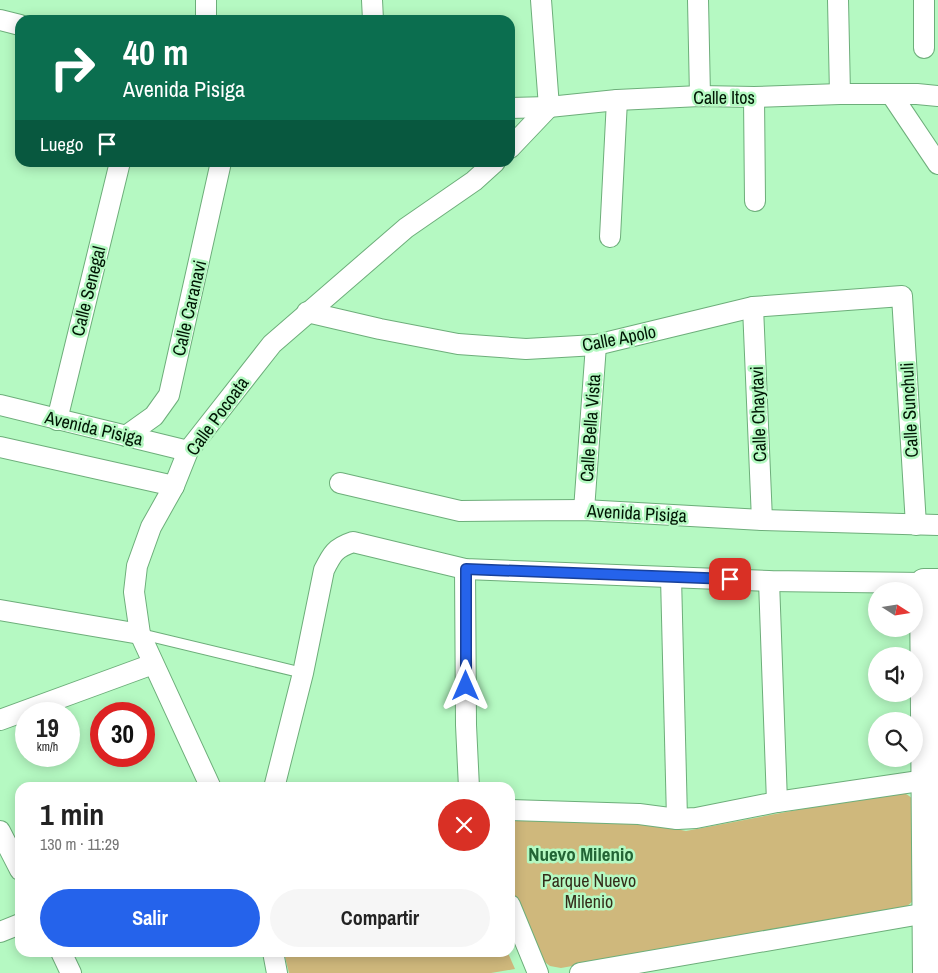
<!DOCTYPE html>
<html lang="es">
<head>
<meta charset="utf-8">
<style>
  :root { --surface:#fff; --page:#f6f6f6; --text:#222; --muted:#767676; --accent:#2563eb }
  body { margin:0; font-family:"Archivo Narrow",sans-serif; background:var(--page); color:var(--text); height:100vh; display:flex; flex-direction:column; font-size:19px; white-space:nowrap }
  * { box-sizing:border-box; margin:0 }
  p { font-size:16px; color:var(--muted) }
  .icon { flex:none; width:28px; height:28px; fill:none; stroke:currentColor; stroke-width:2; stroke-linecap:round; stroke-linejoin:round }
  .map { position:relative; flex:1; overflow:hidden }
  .side { position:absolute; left:15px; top:782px; width:500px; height:175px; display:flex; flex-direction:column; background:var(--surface); border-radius:15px; box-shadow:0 2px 12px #0003 }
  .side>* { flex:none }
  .hud { position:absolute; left:15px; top:15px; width:500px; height:152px; border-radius:15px; box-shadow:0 2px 12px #0003; background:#0b6e4f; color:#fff; overflow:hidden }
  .needle { width:32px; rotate:102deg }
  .tools { position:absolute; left:868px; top:582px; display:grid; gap:10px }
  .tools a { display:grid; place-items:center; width:55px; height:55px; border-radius:50%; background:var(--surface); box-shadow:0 2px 12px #0003; font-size:25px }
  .speed { position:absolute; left:15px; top:702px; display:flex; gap:10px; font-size:25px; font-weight:700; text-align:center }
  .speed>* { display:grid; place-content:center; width:65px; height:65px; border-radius:50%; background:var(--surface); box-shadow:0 2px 12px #0003; line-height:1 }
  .speed small { font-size:12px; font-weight:400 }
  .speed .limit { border:8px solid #d22; background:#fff; color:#111 }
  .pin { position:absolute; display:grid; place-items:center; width:42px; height:42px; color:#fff; margin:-21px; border-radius:10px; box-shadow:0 2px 8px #0006 }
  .me { position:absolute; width:55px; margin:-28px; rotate:0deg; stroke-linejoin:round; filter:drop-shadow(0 0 4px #0008) }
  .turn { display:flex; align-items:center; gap:18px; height:105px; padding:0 25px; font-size:22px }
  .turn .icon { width:65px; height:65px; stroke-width:2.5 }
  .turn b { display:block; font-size:35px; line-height:42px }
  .then { display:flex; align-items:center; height:48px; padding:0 25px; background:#0003; gap:10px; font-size:19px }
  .round { display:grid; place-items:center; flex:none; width:52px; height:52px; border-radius:26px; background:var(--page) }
  .summary { display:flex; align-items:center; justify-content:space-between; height:85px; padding:0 25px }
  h1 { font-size:30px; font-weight:800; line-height:38px }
  .action { display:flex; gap:10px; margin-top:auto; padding:10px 25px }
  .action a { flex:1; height:58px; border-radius:30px; background:var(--accent); color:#fff; font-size:20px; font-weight:800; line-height:58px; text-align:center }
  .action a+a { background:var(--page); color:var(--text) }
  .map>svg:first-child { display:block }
  .green { fill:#cfb87c }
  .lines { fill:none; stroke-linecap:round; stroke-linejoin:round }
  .lane-casing { stroke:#6dae7a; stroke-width:12 }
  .street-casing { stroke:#6dae7a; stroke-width:22 }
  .secondary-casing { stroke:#6dae7a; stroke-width:30 }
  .lane { stroke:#fff; stroke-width:10 }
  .street { stroke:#fff; stroke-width:20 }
  .secondary { stroke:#fff; stroke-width:28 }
  .route-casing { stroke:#184099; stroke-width:12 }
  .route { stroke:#2563eb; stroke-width:9 }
  .labels { text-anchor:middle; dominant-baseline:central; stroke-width:5; stroke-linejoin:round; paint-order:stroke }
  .street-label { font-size:18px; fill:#001604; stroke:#b5f9c2 }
  .park-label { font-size:18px; fill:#342d1a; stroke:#b5f9c2 }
  .neighbourhood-label { font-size:19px; font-weight:bold; fill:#226435; stroke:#b5f9c2 }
</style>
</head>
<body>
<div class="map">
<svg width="938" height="973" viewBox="0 0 938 973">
  <rect width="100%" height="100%" fill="#b5f9c2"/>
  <!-- green -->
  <g class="green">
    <path d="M892,792C901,792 907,792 913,800L917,891L913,901L906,907L561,968L550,966L542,960L510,886V817L632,820L686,831Z"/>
    <path d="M284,953H508L515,969L491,973H289Z"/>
  </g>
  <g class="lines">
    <!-- lane casing -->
    <g class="lane-casing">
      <path id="lane" d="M141,634L303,673"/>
    </g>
    <!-- street casing -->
    <g class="street-casing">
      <g id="street">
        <path d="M372,0L373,20"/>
        <path d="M698,0L700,96"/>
        <path d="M838,0L840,94"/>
        <path d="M924,0V48"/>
        <path d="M0,20L20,25"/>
        <path d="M206,20V0"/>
        <path d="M891,94L938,164"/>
        <path d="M754,97L755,201"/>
        <path d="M510,108L549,107L617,100L700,96L754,97L840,94H917L938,96"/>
        <path d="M510,148L549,107L541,0"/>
        <path d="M610,237L617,100"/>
        <path d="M753,307L762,520"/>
        <path d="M307,312L380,329L458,344L526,349L596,345L753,307L902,296L916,525"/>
        <path d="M0,405L188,451"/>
        <path d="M57,420L120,162"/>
        <path d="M126,436L154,416L169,395L221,162"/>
        <path d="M0,447L174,486"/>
        <path d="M340,483L460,511L584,510L762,520L938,525"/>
        <path d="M584,510L596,345"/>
        <path d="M465,569L466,725L469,788"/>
        <path d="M671,577L677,819"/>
        <path d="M769,581L777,802"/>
        <path d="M0,610L140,634"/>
        <path d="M0,720L153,664"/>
        <path d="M211,788L140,634L134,592L137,566L151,527L174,486L188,451L272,344L406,228L474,181L495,162"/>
        <path d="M274,788L303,673L324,570C332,554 335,548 353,542L465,569L769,581L924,583"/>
        <path d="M510,810L639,814L677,819L696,818L777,802L926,780"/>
        <path d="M0,831L20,870"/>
        <path d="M510,905L538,973"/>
        <path d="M0,932L20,924"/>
        <path d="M61,952L71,973"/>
        <path d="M273,952L277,973"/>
        <path d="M580,973L927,913"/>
      </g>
    </g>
    <!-- secondary casing -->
    <g class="secondary-casing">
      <path id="secondary" d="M927,973L924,583H938"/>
    </g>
    <!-- lane -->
    <use href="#lane" class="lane"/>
    <!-- street -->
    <use href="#street" class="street"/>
    <!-- secondary -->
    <use href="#secondary" class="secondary"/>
  </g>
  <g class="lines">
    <!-- route casing -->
    <g class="route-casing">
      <path id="route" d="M466,686V569L730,579"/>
    </g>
    <!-- route -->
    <use href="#route" class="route"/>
  </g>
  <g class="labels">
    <!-- street labels -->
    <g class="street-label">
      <text x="724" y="97">Calle Itos</text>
      <text transform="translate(88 291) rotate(-76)">Calle Senegal</text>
      <text transform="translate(189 308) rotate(-77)">Calle Caranavi</text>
      <text transform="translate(619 338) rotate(-11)">Calle Apolo</text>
      <text transform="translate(909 410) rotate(-93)">Calle Sunchuli</text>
      <text transform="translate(758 414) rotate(-92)">Calle Chaytavi</text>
      <text transform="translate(217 416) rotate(-54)">Calle Pocoata</text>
      <text transform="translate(94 428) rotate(13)">Avenida Pisiga</text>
      <text transform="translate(590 428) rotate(-86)">Calle Bella Vista</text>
      <text transform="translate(637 513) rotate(3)">Avenida Pisiga</text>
    </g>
    <!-- park labels -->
    <g class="park-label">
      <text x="589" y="880">Parque Nuevo<tspan x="589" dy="21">Milenio</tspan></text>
    </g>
    <!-- neighbourhood labels -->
    <g class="neighbourhood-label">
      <text x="581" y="854">Nuevo Milenio</text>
    </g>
  </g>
</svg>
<div class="tools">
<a><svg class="needle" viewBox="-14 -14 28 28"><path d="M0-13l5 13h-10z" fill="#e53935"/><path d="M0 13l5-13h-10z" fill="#767676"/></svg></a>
<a><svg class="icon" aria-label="sound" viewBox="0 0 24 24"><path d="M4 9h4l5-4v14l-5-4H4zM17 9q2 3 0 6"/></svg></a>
<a><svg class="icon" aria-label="search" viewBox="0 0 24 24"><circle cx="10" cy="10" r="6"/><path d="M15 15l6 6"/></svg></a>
</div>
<div class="speed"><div>19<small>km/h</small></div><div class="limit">30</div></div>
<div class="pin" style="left:730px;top:579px;background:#d93025"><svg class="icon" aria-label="arrive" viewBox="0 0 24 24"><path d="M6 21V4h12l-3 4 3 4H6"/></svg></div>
<svg class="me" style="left:466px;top:686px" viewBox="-20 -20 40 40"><path d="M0-17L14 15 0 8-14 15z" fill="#2563eb" stroke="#fff" stroke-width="4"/></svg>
<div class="hud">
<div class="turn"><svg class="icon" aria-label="right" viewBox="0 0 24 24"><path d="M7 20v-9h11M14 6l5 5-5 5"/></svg><div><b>40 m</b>Avenida Pisiga</div></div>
<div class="then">Luego<svg class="icon" aria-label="arrive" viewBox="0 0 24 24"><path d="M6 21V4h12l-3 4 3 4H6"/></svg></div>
</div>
<section class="side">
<div class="summary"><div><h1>1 min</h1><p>130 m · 11:29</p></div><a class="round" style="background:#d93025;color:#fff"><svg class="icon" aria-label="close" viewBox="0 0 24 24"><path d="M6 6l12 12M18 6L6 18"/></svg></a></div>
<div class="action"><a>Salir</a><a>Compartir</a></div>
</section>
</div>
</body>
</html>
